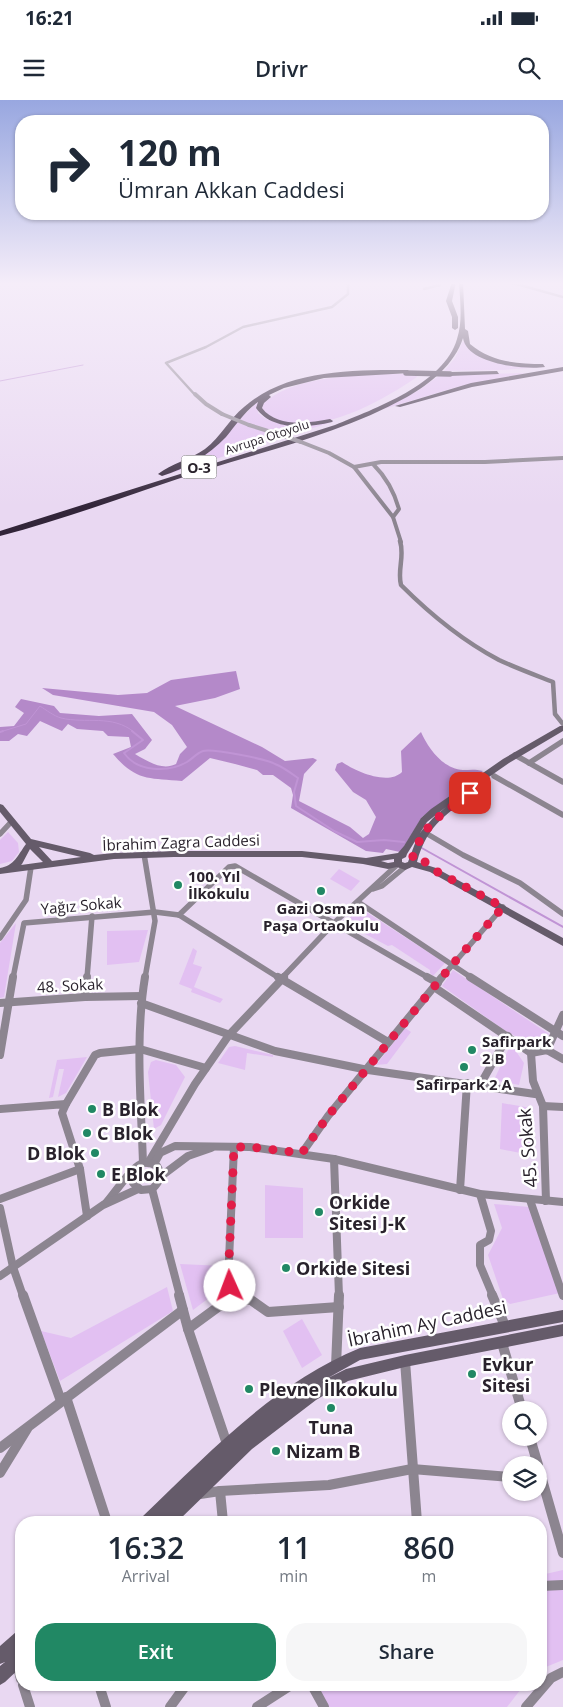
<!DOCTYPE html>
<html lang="en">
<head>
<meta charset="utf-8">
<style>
  :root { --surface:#fff; --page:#f6f6f7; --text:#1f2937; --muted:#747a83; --accent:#218864 }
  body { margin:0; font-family:"Open Sans",sans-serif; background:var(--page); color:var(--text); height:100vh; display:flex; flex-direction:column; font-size:19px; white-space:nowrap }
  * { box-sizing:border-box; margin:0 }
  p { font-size:16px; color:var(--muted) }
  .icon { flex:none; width:28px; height:28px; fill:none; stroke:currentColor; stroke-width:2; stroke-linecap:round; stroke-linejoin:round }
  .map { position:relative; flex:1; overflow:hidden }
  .sheet { position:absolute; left:15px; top:1416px; width:532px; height:175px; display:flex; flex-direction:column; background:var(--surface); border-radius:20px; box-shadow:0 1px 4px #0004 }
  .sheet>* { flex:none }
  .guide { position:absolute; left:15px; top:15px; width:534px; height:105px; border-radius:20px; box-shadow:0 1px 4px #0004; background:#fff; color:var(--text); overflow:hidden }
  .buttons { position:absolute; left:502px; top:1301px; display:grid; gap:10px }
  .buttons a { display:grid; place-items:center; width:45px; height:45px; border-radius:50%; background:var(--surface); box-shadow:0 1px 4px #0004; font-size:25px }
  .pin { position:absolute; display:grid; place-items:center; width:42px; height:42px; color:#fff; margin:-21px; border-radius:10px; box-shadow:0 2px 8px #0006 }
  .me { position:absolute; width:55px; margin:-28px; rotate:358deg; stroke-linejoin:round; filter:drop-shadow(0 0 4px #0008) }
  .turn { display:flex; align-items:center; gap:18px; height:105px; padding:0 20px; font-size:22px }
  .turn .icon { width:65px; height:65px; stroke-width:2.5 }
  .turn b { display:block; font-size:35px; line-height:42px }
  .eta { display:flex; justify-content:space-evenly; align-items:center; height:85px; text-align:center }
  .eta b { font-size:30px; font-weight:600; line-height:35px }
  .primary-button { display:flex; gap:10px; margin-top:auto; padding:10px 20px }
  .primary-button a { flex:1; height:58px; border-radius:20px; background:var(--accent); color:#fff; font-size:20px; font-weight:600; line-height:58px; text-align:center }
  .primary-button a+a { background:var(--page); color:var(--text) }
  .status { display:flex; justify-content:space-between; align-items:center; height:35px; padding:0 25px; background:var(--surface); direction:ltr }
  .status svg { height:14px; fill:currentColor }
  header { display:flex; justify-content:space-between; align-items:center; height:65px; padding:0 20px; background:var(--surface); font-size:22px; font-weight:600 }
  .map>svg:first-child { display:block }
  .green { fill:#e2c0f2 }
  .forest { fill:#b489c9 }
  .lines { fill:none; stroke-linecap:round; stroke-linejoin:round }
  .stream-far1 { stroke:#c094d5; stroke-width:1 }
  .stream { stroke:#c094d5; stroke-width:2 }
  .street-far5 { stroke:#8c8590; stroke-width:2.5 }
  .street-far4 { stroke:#8c8590; stroke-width:4 }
  .street-far3 { stroke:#8c8590; stroke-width:4.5 }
  .street-far2 { stroke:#8c8590; stroke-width:5.5 }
  .street-far1 { stroke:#8c8590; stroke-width:8 }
  .street { stroke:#8c8590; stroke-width:10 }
  .secondary { fill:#655b6a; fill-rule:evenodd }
  .highway { fill:#322539; fill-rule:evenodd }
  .street-bridge { stroke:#8c8590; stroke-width:4 }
  .highway-bridge { stroke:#322539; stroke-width:5.5 }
  .route { stroke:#e11d48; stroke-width:9; stroke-dasharray:0 16.2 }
  .poi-dot { fill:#218864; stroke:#fff; stroke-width:2 }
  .labels { text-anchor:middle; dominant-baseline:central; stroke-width:5; stroke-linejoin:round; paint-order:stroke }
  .far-street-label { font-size:12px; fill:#29222c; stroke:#fff }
  .shield { fill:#fff; stroke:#69646b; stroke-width:1 }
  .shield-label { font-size:14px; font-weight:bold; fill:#29222c }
  .street-label { font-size:15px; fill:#29222c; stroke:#fff }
  .poi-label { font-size:15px; font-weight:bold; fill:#29222c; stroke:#fff; text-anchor:start }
  .near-poi-label { font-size:18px; font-weight:bold; fill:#29222c; stroke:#fff; text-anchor:start }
  .near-street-label { font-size:18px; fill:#29222c; stroke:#fff }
</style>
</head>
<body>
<div class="status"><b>16:21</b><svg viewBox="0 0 49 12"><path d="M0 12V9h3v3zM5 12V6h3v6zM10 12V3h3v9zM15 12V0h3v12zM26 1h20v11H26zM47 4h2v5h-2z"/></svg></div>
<header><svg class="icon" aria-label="menu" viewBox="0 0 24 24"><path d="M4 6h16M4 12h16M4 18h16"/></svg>Drivr<svg class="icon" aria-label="search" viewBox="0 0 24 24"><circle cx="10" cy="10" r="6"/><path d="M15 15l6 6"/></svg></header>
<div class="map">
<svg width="563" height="1607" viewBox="0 0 563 1607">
  <rect width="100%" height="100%" fill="#e9d8f2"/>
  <!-- green -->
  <g class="green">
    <path d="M463,241L477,255L535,267H545L502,270L444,271L455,258Z"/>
    <path d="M526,273L457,287L384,309L419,290L440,275Z"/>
    <path d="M376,274H421C385,300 303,348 262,310L263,304C291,278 339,277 376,274Z"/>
    <path d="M260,300L257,305L258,313C279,331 311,324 335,321L162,376L193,361Z"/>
    <path d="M8,732L18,743L19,752L12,761L0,764V740Z"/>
    <path d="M339,769L360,781L351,791L330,779Z"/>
    <path d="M360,808L445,863L433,876L430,873V870L392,845L388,846L344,823Z"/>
    <path d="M16,823L4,897L0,898V843Z"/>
    <path d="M148,830L139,862L107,865V831Z"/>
    <path d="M193,848L197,851L193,864L202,867L194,887L223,899L220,903L191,892L192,889L179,884Z"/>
    <path d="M453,870L549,934L537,946L507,932L442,886Z"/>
    <path d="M405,928L411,932L387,964L376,965Z"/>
    <path d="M511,944L524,963L519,985L494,980Z"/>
    <path d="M235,946L273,955V957L247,953L245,970L218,963L229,947Z"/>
    <path d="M87,957L66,993L58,997L64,969H59L53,997L49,998L57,960Z"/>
    <path d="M156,960L176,965L185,977L161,1025L154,1029L148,972L151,962Z"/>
    <path d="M502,1003L531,1008L530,1055L500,1049Z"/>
    <path d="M265,1085L303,1088V1138H265Z"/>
    <path d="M494,1104L530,1107L560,1193L510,1204L503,1199L488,1155L502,1128Z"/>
    <path d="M180,1164L224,1166L222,1188L193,1210Z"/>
    <path d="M167,1187L173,1211L60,1281L41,1231L71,1238Z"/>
    <path d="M302,1219L322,1255L302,1268L283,1231Z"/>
    <path d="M563,1470V1560L541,1569V1475Z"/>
    <path d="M318,1585H524L507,1607H328Z"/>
  </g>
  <!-- forest -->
  <path class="forest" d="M236,571L240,589L215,598L175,606L262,647L285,661L313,658L317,660L304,674L299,701L350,727L363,738L369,734L376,717L366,700L353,692L335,670L337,664L342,662C355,671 388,686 402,672L401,651L421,632C428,648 443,669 463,670C470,670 475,669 483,671L422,717L402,750L400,752L386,749L383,753L366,751L291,708L293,695L291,688L273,675H263L257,670L235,664L210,658L182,681C148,678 136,681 113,654L131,647L129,637L108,636L103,631L77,629L68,624L62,631L40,621L27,636L18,634L9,641H0V627L14,626L24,613L15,607L21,599L54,606L60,613L99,616L132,614L152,640L145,649L135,654C147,661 162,671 176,664L180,654L187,647L172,625L154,612L53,595L42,588L118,595L147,593L171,580Z"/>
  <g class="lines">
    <!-- stream-far1 -->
    <g class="stream-far1">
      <path d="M0,281L83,265"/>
      <path d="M0,632L26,624L40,606C46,610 54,616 61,618C86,624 112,614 134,632"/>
    </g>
    <!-- stream -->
    <g class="stream">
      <path d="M132,631L143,640L124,653C137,672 168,673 187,662C192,659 197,653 203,651C211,648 266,659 275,664C283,667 291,673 298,678L294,692L296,706L334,731L357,742L384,740L404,742"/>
      <path d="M0,632L3,631"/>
      <path d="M420,747L563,827"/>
    </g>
    <!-- street-far5 -->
    <g class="street-far5">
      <path d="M509,182L563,197"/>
      <path d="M424,189L440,185V182"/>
      <path d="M196,296L166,263L206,247L243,227L332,207L348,194V182"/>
    </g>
    <!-- street-far4 -->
    <g class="street-far4">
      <path d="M195,294L206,304L222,314"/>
      <path d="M249,325L281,335"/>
      <path d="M301,342L329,353L354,367L393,417L401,442"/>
      <path d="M373,364C386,377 394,391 399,409L393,417"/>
      <path d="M354,367L381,362H485L563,358"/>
    </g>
    <!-- street-far3 -->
    <path class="street-far3" d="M400,441C405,456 397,470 401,485C430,514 463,541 499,560C516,568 535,575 553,582L555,614L563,624"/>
    <!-- street-far2 -->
    <g class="street-far2">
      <path d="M515,655L563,682"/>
      <path d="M529,663L563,641"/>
      <path d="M494,676L563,715"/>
      <path d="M424,732L463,755L520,783L563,814"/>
      <path d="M0,734L12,721"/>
      <path d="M144,754L155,821L145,878"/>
      <path d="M373,789L382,786L405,767"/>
      <path d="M358,802L472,878"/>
      <path d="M179,815L229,767L235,766L429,878"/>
      <path d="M0,838L26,800L31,767"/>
      <path d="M13,878L24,823L155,812L179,815L279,878"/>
      <path d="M87,878L92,816"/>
      <path d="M282,878L335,822L398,764"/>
      <path d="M441,878L503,807"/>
    </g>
    <!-- street-far1 -->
    <g class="street-far1">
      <path d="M278,877L388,942"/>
      <path d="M427,877L438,883"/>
      <path d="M470,877L563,936"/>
      <path d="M434,887L531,953L533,981L543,1006L546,1101"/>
      <path d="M85,897L87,877"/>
      <path d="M0,903L85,897L142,896"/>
      <path d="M141,903L275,951L368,970L535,994"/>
      <path d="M547,950L563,915"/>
      <path d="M531,953L547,950L563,959"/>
      <path d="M0,955L13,877"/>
      <path d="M480,985L508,936"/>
      <path d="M66,1004L95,955L100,953L140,949L206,968"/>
      <path d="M543,1006L563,1007"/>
      <path d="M0,1009L66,1004L62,1013L80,1069L87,1116"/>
      <path d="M302,1053L328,1016L442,877"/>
      <path d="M334,1059L339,1196"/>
      <path d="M143,1063C141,1001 135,938 145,877"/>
      <path d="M148,1063L195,984L229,935L284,877"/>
      <path d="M154,1064L160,1053L175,1046L250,1047L334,1059L480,1094L563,1102"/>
      <path d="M160,1077L188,1056L211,1048"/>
      <path d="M152,1089L180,1196"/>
      <path d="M460,1090L467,983"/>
      <path d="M480,1094L491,1131L489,1140L480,1145V1165L493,1196"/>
      <path d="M0,1099L80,1069"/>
      <path d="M530,1100L563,1196"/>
      <path d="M106,1103C115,1093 130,1069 141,1064C147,1061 152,1063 157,1066C163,1075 160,1082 152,1089L141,1090L133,1083L134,1071"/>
      <path d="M0,1108L13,1167L23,1196"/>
      <path d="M0,1176L103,1105L138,1089"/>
      <path d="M230,1196L229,1160L234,1047"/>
    </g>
    <!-- street -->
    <g class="street">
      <path d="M23,1195L61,1301"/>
      <path d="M179,1195L188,1229L228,1347"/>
      <path d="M230,1195V1200"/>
      <path d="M492,1195L505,1226"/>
      <path d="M188,1229L218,1207L235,1199L251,1200L268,1212L339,1207"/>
      <path d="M502,1243L522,1310"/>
      <path d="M405,1261L417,1422"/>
      <path d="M336,1266L339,1195"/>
      <path d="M66,1297L107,1422"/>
      <path d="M530,1338L538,1365"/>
      <path d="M0,1348L183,1210"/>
      <path d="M539,1369L563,1453"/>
      <path d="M0,1373L27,1329"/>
      <path d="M220,1391L223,1422"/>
      <path d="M200,1394L220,1391L329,1385L412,1369L511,1377"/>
      <path d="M541,1486L563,1485"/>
      <path d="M17,1563L21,1579"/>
      <path d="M23,1585L30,1607"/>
      <path d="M99,1585L106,1607"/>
      <path d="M312,1585L324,1607"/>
      <path d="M170,1607L186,1585"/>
      <path d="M257,1607L291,1585"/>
      <path d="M526,1607L551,1578L563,1572"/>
    </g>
    <!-- secondary -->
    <g class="secondary">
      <path d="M560,626H563V631L509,663L476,686H480L481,688L480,690C449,712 427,724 417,762L436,768L563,838V846L430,772L412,767L405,770L397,767L388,769L363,764L302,757H174L114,759L0,774V768C14,766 18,755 26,744L0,712V704L3,705L31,739L90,753L94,755L114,753L174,751H302L366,758L398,753L404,746L421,718L431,709L503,659ZM446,707L433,718L420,733L427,722ZM417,738L408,762L405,763L402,762V759L406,757L407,754ZM39,747L81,757L52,761ZM30,749L43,762L21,765L22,764ZM394,759V762L388,763L381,761Z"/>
      <path d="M563,1210V1222L360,1260L326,1279L346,1269L405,1255L563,1224V1236L405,1267L348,1281L316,1300L252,1349L177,1422H160L162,1418L157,1422H140L142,1417C208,1354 274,1283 360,1248Z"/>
      <path d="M21,1530V1547L17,1551L21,1549V1567L5,1582L0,1585V1566L5,1562L0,1564V1546L16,1532Z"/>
    </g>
    <!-- highway -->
    <g class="highway">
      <path d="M452,182H456L452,201L458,217V228L455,230L452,228V217L446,201Z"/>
      <path d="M459,182H463L465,229L468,231L470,244C491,262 517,264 543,264L545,267C524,270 467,264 463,238C455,264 430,284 407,297C344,332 273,349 205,370C137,392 69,418 0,436V431L335,325C374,309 444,284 457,239C463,221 460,201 459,182Z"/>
      <path d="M563,267V271L472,287L400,307L395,306L471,283Z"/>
      <path d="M408,270L410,273L324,278L284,288L269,295L271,297L264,303L262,308C277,328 309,323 330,319L333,321L332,322C307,328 272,331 256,308L258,302C244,312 236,325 226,337C209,355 185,369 162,376L158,374C171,364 191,359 205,349C221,337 229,319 244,307C287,269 354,270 408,270Z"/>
      <path d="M497,271L499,274L450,276L447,274L450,272Z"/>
    </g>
    <!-- street-bridge -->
    <g class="street-bridge">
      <path d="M222,314L249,325"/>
      <path d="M281,335L301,342"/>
    </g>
    <!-- highway-bridge -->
    <path class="highway-bridge" d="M406,273L450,274"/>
  </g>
  <!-- sky -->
  <linearGradient id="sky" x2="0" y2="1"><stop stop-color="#98a7e0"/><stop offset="0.45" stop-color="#f5edf9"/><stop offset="1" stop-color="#f5edf9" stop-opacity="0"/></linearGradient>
  <rect width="563" height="407" fill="url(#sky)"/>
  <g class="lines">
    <!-- route -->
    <path class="route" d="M230,1186L229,1160L234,1047H250L302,1053L328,1016L452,865L503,807L434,770L424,761L412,759C424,722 442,715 470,693"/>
  </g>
  <!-- markers -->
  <g class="poi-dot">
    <circle cx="178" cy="785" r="5"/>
    <circle cx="321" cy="791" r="5"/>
    <circle cx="472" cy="950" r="5"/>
    <circle cx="464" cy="967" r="5"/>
    <circle cx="92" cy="1009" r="5"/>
    <circle cx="87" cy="1033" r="5"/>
    <circle cx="95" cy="1053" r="5"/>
    <circle cx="101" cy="1074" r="5"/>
    <circle cx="319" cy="1112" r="5"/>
    <circle cx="286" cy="1168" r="5"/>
    <circle cx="472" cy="1274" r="5"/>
    <circle cx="249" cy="1289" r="5"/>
    <circle cx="331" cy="1308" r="5"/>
    <circle cx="276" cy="1351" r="5"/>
  </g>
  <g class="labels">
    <!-- far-street labels -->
    <g class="far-street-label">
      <text transform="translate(267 337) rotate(-18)">Avrupa Otoyolu</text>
    </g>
    <!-- shield labels -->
    <rect class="shield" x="181.5" y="355.5" width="35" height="23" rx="4"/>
    <g class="shield-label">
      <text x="199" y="367">O-3</text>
    </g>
    <!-- street labels -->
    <g class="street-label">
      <text transform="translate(181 742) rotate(-2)">İbrahim Zagra Caddesi</text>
      <text transform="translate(81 805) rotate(-5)">Yağız Sokak</text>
      <text transform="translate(70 885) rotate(-3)">48. Sokak</text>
    </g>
    <!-- poi labels -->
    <g class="poi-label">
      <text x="188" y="776">100. Yıl<tspan x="188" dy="17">İlkokulu</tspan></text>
      <text x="321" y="808" text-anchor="middle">Gazi Osman<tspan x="321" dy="17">Paşa Ortaokulu</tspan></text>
      <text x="482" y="941">Safirpark<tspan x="482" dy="17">2 B</tspan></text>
      <text x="464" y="984" text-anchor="middle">Safirpark 2 A</text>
    </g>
    <!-- near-poi labels -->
    <g class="near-poi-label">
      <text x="102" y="1009">B Blok</text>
      <text x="97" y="1033">C Blok</text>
      <text x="85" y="1053" text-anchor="end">D Blok</text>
      <text x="111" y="1074">E Blok</text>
      <text x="329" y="1102">Orkide<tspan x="329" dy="21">Sitesi J-K</tspan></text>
      <text x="296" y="1168">Orkide Sitesi</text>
      <text x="482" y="1264">Evkur<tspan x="482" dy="21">Sitesi</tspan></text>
      <text x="259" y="1289">Plevne İlkokulu</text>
      <text x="331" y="1327" text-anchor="middle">Tuna</text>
      <text x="286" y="1351">Nizam B</text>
    </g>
    <!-- near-street labels -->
    <g class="near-street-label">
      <text transform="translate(527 1048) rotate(-95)">45. Sokak</text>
      <text transform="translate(427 1223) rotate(-12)">İbrahim Ay Caddesi</text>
    </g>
  </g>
</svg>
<div class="buttons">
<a><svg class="icon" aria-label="search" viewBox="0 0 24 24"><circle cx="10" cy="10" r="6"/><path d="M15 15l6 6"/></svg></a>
<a><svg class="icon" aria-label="layers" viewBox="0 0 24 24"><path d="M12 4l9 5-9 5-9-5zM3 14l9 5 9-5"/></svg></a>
</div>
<div class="pin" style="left:470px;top:693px;background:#d93025"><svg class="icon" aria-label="arrive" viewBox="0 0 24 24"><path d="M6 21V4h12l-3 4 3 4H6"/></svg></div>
<svg class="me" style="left:230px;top:1186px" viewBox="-20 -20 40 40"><circle r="19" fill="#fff"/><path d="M0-13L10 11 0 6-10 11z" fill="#e11d48"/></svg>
<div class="guide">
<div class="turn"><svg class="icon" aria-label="right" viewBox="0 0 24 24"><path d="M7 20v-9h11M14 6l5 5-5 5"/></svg><div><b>120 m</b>Ümran Akkan Caddesi</div></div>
</div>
<section class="sheet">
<div class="eta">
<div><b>16:32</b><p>Arrival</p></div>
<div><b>11</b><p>min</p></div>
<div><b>860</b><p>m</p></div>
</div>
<div class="primary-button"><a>Exit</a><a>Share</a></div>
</section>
</div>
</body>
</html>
